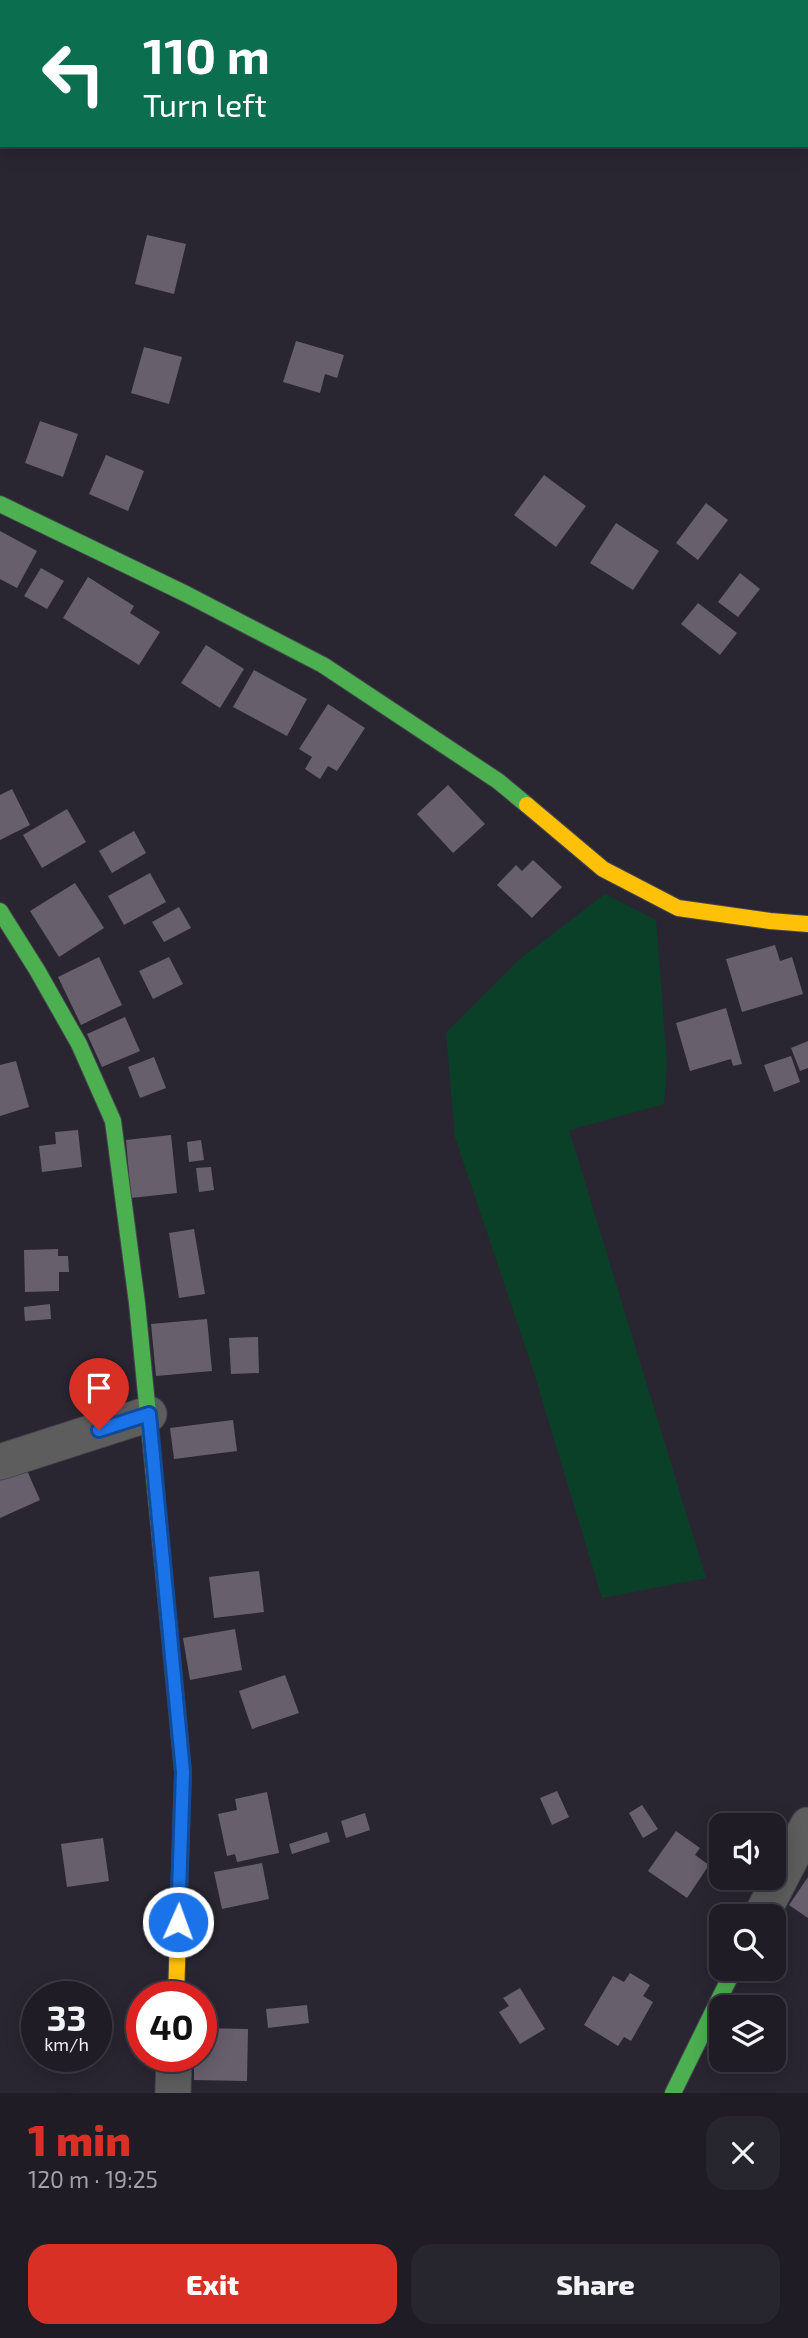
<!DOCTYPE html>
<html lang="en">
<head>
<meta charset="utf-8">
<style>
  :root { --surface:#1f1c26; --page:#27252e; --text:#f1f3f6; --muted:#a1a1a7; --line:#3c3a43; --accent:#d93025 }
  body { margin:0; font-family:"Exo 2",sans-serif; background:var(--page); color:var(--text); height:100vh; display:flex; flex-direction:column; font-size:26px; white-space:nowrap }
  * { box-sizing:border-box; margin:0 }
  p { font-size:23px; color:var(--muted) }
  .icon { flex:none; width:38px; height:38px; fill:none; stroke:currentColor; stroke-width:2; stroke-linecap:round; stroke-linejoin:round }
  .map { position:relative; height:2093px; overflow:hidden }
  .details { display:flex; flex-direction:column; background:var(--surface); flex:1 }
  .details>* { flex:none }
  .banner { position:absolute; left:0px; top:0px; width:808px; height:147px; box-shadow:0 4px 18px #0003,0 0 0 2px var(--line); background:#0b6e4f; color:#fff; overflow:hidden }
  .buttons { position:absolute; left:709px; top:1813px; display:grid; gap:14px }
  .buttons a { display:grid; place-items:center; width:77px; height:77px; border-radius:14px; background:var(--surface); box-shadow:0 4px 18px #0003,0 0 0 2px var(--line); font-size:35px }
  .speed { position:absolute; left:21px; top:1981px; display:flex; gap:14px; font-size:35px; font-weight:700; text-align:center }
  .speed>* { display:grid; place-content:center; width:91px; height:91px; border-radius:50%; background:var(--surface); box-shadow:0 4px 18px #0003,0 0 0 2px var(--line); line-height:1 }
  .speed small { font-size:18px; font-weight:400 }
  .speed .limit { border:10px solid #d22; background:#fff; color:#111 }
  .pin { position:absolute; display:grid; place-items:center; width:60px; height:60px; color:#fff; margin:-72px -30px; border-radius:50% 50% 50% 0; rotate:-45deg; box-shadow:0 0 7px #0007 }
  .pin .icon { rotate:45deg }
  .me { position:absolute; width:77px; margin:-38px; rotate:2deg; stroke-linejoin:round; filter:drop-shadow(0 0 5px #0008) }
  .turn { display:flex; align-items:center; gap:24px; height:147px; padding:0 28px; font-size:32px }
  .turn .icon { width:91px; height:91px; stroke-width:2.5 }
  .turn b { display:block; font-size:49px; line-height:60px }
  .round { display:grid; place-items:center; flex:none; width:74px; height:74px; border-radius:21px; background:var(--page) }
  .overview { display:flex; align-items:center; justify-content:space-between; height:119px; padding:0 28px }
  h1 { font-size:42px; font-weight:800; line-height:52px; color:var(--accent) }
  .button { display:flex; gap:14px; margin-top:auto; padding:14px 28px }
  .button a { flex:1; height:80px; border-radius:21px; background:var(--accent); color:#fff; font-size:28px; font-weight:800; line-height:80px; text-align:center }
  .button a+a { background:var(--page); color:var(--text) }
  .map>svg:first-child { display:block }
  .green { fill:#0b4028 }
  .building { fill:#685f6d }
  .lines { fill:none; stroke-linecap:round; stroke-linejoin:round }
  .street-casing { stroke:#45424d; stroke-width:37 }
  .fast-casing { stroke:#45424d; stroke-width:18 }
  .slow-casing { stroke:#45424d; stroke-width:18 }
  .street { stroke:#5c5d5c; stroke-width:35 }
  .fast { stroke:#4caf50; stroke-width:16 }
  .slow { stroke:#ffc107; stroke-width:16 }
  .route-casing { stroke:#114b97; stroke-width:18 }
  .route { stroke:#1a73e8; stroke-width:12 }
</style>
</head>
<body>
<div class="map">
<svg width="808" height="2093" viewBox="0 0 808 2093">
  <rect width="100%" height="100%" fill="#292632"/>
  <!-- green -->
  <path class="green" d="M605,894L656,920L667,1064L664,1104L569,1130L706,1578L602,1598L534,1373L455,1137L446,1033L521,958Z"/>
  <!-- building -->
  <g class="building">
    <path d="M147,235L186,244L174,294L135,284Z"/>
    <path d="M296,341L344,355L337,378L325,374L320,393L283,382Z"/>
    <path d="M144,347L182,357L169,404L131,393Z"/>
    <path d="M40,421L78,434L63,477L25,463Z"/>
    <path d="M106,455L144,471L128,511L89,494Z"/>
    <path d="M544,475L586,506L556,547L514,515Z"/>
    <path d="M706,503L728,520L698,560L676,543Z"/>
    <path d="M616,523L659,551L633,590L590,563Z"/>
    <path d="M0,531L37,551L17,588L0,579Z"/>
    <path d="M41,568L64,581L47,609L24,596Z"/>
    <path d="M740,573L760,589L738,617L718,602Z"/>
    <path d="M88,577L134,606L130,613L160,632L139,665L63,618Z"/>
    <path d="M698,603L737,633L720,655L681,624Z"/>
    <path d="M206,645L244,669L220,708L181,683Z"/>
    <path d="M254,670L307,699L287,736L233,707Z"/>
    <path d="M328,704L365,728L337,771L328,766L320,779L305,769L312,757L299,749Z"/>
    <path d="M448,785L485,824L453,853L417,814Z"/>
    <path d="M12,789L30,825L0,840V795Z"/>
    <path d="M67,809L86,842L42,868L23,835Z"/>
    <path d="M134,831L146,853L112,873L99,851Z"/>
    <path d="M533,860L562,887L532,918L497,885L516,865L522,871Z"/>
    <path d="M150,873L166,902L124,925L108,896Z"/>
    <path d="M75,883L104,928L59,957L30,911Z"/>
    <path d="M179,907L191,928L164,942L152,922Z"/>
    <path d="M775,945L780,961L792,957L803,994L742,1012L726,959Z"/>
    <path d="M99,957L122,1005L81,1025L58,977Z"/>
    <path d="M169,957L183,984L153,999L139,971Z"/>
    <path d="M726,1008L742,1064L733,1066L731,1059L690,1071L676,1023Z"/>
    <path d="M125,1017L140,1051L102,1067L87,1034Z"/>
    <path d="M808,1041V1068L800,1071L791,1048Z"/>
    <path d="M791,1056L800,1082L774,1092L764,1065Z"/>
    <path d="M154,1057L166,1088L140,1098L128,1067Z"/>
    <path d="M16,1061L29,1107L0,1116V1065Z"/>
    <path d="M78,1130L82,1167L42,1172L39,1146L56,1144L55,1132Z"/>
    <path d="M171,1135L177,1193L131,1198L126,1140Z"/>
    <path d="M201,1140L204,1160L189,1162L187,1142Z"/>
    <path d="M211,1167L214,1190L199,1192L196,1168Z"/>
    <path d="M194,1229L205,1294L179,1298L169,1233Z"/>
    <path d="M58,1249V1256H68L69,1272H59V1291L25,1292L24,1250Z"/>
    <path d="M50,1304L51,1319L25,1321L24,1307Z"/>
    <path d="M207,1319L212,1371L156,1376L151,1324Z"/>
    <path d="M258,1337L259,1373L231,1374L229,1338Z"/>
    <path d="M233,1420L237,1451L174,1459L170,1428Z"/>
    <path d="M25,1466L40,1500L0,1518V1477Z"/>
    <path d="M259,1571L264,1612L214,1618L209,1577Z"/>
    <path d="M235,1629L242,1670L190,1680L183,1638Z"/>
    <path d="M285,1675L299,1713L252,1729L239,1691Z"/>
    <path d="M557,1791L569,1817L552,1825L540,1798Z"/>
    <path d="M267,1792L279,1853L237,1862L235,1854L227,1856L218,1814L237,1810L235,1799Z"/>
    <path d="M642,1805L658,1829L643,1838L629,1813Z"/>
    <path d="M365,1813L370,1830L346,1838L341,1821Z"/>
    <path d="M676,1831L700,1848L695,1855L709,1865L687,1898L648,1871Z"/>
    <path d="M327,1832L330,1842L292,1854L289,1844Z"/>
    <path d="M103,1838L109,1881L67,1887L61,1844Z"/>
    <path d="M262,1863L269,1899L222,1909L214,1872Z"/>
    <path d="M808,1877V1918L789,1905Z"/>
    <path d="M630,1973L650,1985L643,1996L653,2002L631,2041L624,2037L618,2046L584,2025L613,1976L624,1982Z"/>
    <path d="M520,1988L545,2029L520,2044L499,2012L509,2006L503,1998Z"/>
    <path d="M307,2005L309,2023L268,2028L266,2009Z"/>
    <path d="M201,2028L248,2029L247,2081L194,2080V2056H201Z"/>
  </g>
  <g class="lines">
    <!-- street casing -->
    <g class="street-casing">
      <g id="street">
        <path d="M0,1462L149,1414"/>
        <path d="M761,1916L808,1825"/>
        <path d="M173,2093L174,2056"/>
      </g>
    </g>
    <!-- fast casing -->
    <g class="fast-casing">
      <g id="fast">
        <path d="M0,504L186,594L323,665L498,781L527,805"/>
        <path d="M0,911L37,970L79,1044L113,1121L137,1303L153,1465"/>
        <path d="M673,2093L734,1969"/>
      </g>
    </g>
    <!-- slow casing -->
    <g class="slow-casing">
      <g id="slow">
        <path d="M527,805L603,869L678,908L770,921L808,924"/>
        <path d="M153,1465L183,1772L176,1997"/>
      </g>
    </g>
    <!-- street -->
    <use href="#street" class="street"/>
    <!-- fast -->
    <use href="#fast" class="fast"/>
    <!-- slow -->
    <use href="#slow" class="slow"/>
  </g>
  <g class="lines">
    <!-- route casing -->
    <g class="route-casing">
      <path id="route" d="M99,1430L149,1414L183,1772L178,1922"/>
    </g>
    <!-- route -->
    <use href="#route" class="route"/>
  </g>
</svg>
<div class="buttons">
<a><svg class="icon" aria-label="sound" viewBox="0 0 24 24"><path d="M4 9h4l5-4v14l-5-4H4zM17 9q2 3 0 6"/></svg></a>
<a><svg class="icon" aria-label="search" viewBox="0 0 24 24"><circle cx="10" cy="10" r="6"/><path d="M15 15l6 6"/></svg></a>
<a><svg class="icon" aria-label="layers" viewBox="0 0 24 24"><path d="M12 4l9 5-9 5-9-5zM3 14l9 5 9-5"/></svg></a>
</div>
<div class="speed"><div>33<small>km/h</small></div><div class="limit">40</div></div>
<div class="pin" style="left:99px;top:1430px;background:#d93025"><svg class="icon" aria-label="arrive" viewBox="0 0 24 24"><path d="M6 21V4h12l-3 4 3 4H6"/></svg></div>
<svg class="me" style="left:178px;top:1922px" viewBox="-20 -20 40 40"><circle r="17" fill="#1a73e8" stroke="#fff" stroke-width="3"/><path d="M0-11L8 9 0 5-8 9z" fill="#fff"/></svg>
<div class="banner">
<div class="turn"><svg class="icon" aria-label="left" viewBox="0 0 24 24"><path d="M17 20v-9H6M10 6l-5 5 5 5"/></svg><div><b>110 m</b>Turn left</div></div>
</div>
</div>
<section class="details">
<div class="overview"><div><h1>1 min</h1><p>120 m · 19:25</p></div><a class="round"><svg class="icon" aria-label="close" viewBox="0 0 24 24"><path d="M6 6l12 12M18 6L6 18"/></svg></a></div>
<div class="button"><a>Exit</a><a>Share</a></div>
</section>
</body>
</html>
